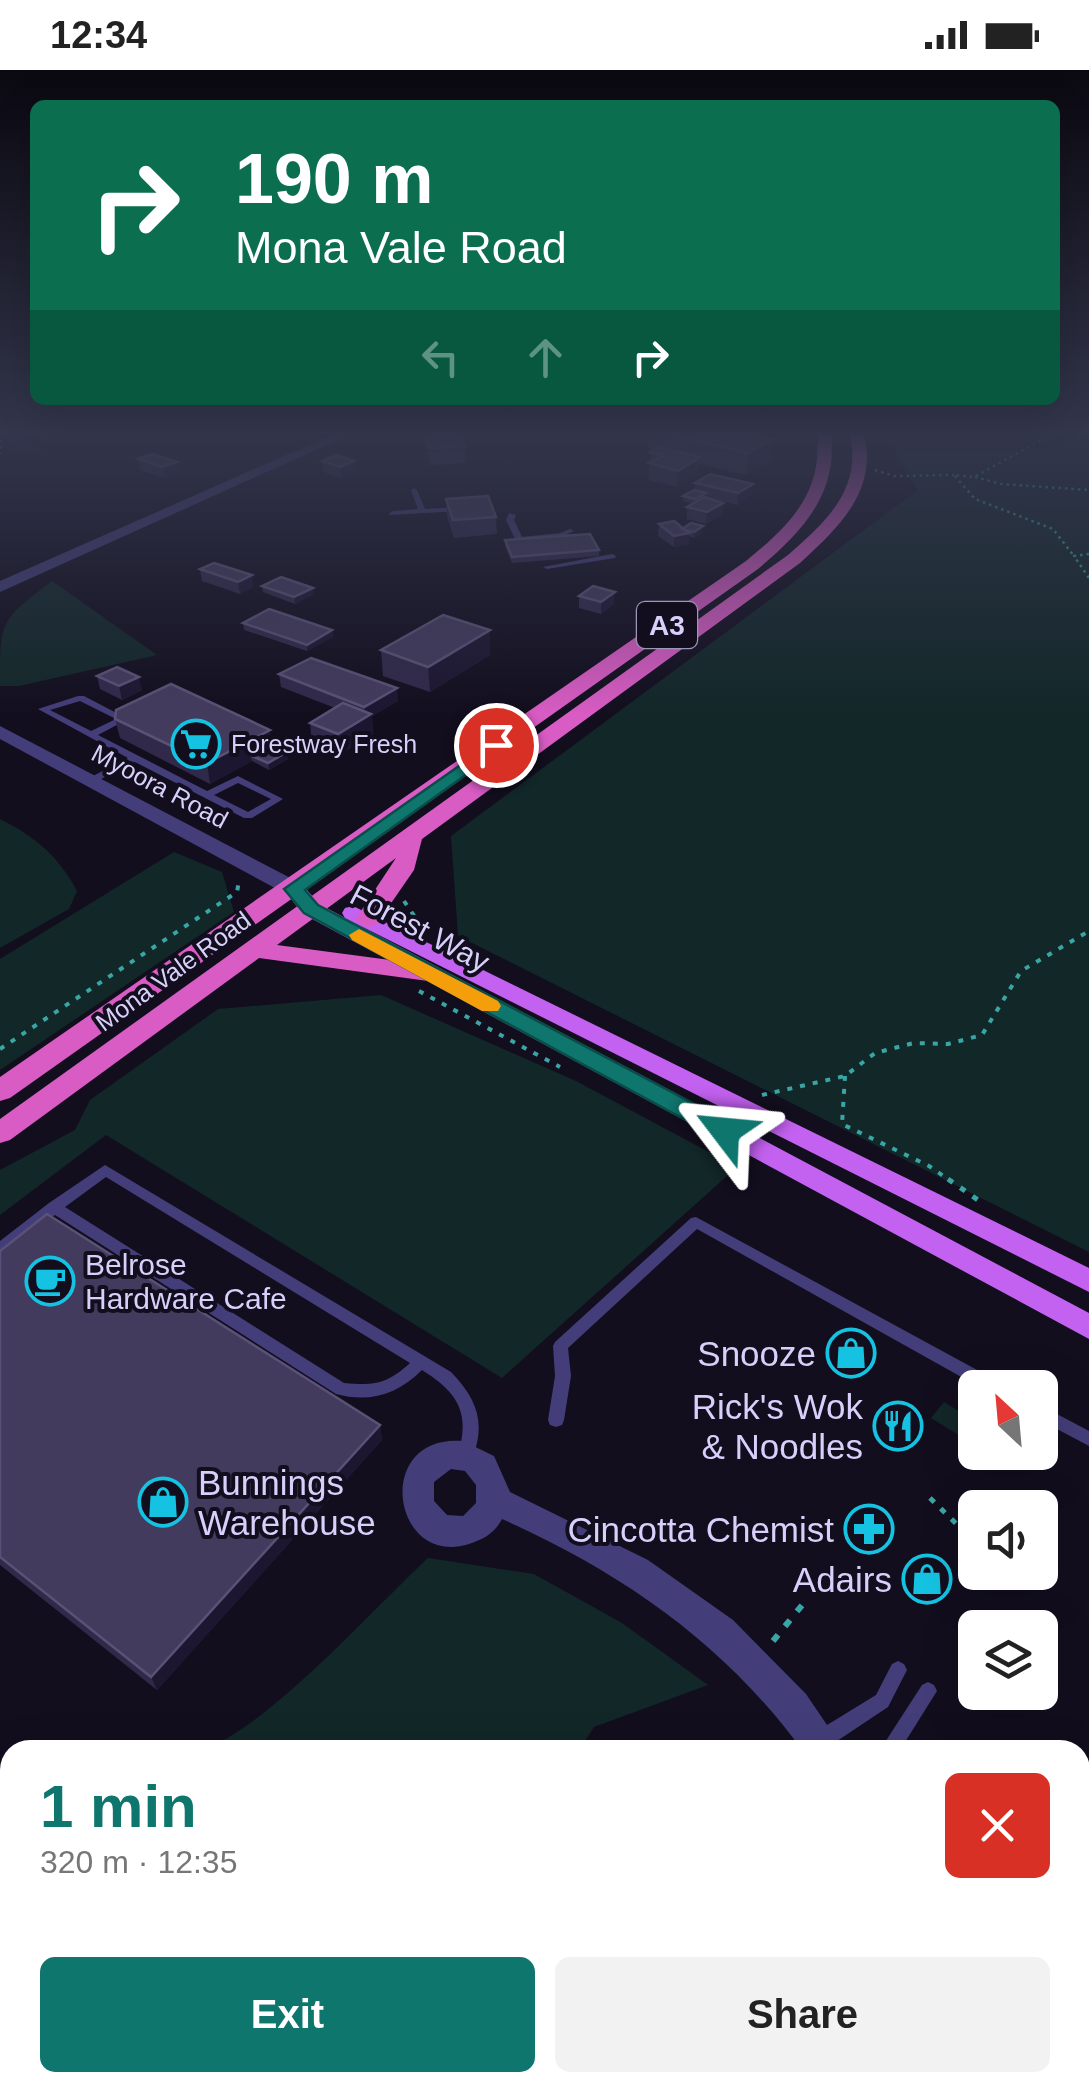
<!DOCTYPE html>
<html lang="en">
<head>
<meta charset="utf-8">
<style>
  :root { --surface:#fff; --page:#f2f2f2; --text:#222; --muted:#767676; --accent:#0f766e }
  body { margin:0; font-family:Helvetica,sans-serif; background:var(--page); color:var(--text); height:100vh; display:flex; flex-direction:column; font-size:38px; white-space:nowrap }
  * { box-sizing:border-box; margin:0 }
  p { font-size:32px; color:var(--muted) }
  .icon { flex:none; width:55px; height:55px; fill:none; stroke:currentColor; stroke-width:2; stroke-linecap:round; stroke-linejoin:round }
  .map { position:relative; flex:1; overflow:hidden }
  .panel { position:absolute; left:0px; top:1670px; width:1090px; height:352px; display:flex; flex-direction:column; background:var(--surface); border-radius:30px 30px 0 0; box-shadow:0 10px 40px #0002 }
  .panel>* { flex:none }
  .guide { position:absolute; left:30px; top:30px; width:1030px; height:305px; border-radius:15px; box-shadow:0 10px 40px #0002; background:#0b6e4f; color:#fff; overflow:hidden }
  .needle { width:65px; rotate:334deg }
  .fabs { position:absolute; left:958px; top:1300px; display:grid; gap:20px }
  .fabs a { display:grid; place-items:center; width:100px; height:100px; border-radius:15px; background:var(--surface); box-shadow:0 10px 40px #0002; font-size:50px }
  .pin { position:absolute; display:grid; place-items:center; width:85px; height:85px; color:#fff; margin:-42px; border:5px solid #fff; border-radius:50%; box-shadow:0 2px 10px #0007 }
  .me { position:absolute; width:110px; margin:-55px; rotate:299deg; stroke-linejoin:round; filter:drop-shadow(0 0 8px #0008) }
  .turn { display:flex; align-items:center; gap:35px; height:210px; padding:0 40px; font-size:45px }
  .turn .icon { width:130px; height:130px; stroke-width:2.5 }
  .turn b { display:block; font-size:70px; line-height:85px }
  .lanes { display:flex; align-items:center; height:95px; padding:0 40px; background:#0003; justify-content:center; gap:50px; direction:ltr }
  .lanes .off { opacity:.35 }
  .round { display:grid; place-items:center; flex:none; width:105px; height:105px; border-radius:15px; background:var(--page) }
  .summary { display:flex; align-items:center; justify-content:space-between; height:170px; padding:0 40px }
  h1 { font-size:60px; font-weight:600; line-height:75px; color:var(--accent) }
  .primary-button { display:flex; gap:20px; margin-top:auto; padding:20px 40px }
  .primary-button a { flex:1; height:115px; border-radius:15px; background:var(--accent); color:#fff; font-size:40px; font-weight:600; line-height:115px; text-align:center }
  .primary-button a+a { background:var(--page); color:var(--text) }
  .status { display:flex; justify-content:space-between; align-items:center; height:70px; padding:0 50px; background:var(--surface); direction:ltr }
  .status svg { height:28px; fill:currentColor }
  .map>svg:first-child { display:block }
  .green { fill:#122728 }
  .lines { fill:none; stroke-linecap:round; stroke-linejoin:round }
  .path-far3 { stroke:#39a6a5; stroke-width:2.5; stroke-dasharray:2.5 4; stroke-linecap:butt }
  .path-far2 { stroke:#39a6a5; stroke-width:4; stroke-dasharray:5 8; stroke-linecap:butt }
  .path-far1 { stroke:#39a6a5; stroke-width:5; stroke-dasharray:6 9; stroke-linecap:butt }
  .path { stroke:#39a6a5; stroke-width:6; stroke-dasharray:8 11; stroke-linecap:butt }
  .service { fill:#433e79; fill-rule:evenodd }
  .minor { fill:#433e79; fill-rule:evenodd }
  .primary { fill:#c361f0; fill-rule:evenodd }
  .trunk { fill:#d95cc4; fill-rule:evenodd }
  .wall { fill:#31294a }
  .shaded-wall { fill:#1d1631 }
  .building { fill:#433b5d; stroke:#5a5276; stroke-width:2.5 }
  .route { fill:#0f766e; stroke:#0a4d48; stroke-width:2.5 }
  .slow { fill:#f59e0b }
  .labels { text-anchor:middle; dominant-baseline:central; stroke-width:8; stroke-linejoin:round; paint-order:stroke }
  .far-poi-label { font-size:25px; fill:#d7d0fb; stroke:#120e1e; text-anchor:start }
  .far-street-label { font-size:25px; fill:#d7d0fb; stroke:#120e1e }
  .shield { fill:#120e1e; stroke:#9c96b9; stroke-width:2.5 }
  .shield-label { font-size:28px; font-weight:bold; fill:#d7d0fb }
  .street-label { font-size:30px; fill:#d7d0fb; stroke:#120e1e }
  .poi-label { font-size:30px; fill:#d7d0fb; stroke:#120e1e; text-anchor:start }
  .near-poi-label { font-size:35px; fill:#d7d0fb; stroke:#120e1e; text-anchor:end }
</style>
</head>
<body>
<div class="status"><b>12:34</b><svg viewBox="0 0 49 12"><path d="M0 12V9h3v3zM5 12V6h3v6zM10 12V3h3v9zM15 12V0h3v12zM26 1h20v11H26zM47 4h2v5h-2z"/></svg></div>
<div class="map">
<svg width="1089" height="2022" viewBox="0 0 1089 2022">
  <rect width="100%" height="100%" fill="#120e1e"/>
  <!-- green -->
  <g class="green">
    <path d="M883,364H1089V1182L458,866L451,766L918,420Z"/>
    <path d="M52,511L157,585L19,616H0C0,549 0,551 52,511Z"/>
    <path d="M0,749C36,767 58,786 77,821L69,839L0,878Z"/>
    <path d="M174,782L222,802L234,842L0,1000V889Z"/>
    <path d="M381,925L576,1011L737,1097L502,1308L106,1065L0,1145V1100L75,1060L90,1030L218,939Z"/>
    <path d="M944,1332L975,1351V1375L931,1348Z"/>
    <path d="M428,1488L534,1504L622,1553L708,1615L594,1657L579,1680H203C270,1655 372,1540 428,1488Z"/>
    <path d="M10,1896V2012L214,2013L204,2022H0V1907Z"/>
  </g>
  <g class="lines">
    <!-- path-far3 -->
    <g class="path-far3">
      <path d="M1052,364L974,407L954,405L975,429L1053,459L1074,486"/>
      <path d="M0,385L2,364"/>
      <path d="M875,400L894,406L954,405"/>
      <path d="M975,407L1001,414L1089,420"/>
      <path d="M1089,484L1074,486L1089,508"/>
    </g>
    <!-- path-far2 -->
    <g class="path-far2">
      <path d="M404,831L421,856"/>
      <path d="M419,921L560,997"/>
      <path d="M0,979L237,822L239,811"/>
      <path d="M845,1006L842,1054L929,1096L952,1112"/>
      <path d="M762,1025L845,1006L875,983L914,973L948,974L982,965L1021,901L1089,861"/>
    </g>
    <!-- path-far1 -->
    <g class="path-far1">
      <path d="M948,1109L978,1130"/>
      <path d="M930,1428L975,1472"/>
    </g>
    <!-- path -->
    <path class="path" d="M773,1571L803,1534"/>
    <!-- service -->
    <g class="service">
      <path d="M414,418L417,420L425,439L460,437L464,439L460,441L390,445L389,443L393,441L418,439L411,420Z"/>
      <path d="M509,443L516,445L514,450L522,467L560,463L570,459L574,461L561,467L516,471L506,450Z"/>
      <path d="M612,484L616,486L615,488L547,499L543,497Z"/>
      <path d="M78,626H84L128,649L98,665L207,721L238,706L283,729L252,748H244L135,692L95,712H89V708L128,688L38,639ZM80,631L116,649L91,661L50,640ZM238,713L271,729L248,742L214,725Z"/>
      <path d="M105,1095L451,1302C479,1331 486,1355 471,1392L465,1394L459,1392L457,1387C471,1344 459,1323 422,1300C397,1325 369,1333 336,1324L55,1145L5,1183L0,1184V1171L49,1133ZM106,1107L410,1293C387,1314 374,1316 344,1313L65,1137Z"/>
      <path d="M696,1147L1001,1313L1003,1318H981L697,1159L568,1278L571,1306L564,1350L562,1355L556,1357L550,1355L548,1350L555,1306L553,1276L555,1272L691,1148Z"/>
      <path d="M1040,1335L1089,1361V1376L1040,1350Z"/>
      <path d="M898,1591L904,1594L907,1600L888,1637L828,1677L821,1679L814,1677L812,1670L814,1663L876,1625L892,1594Z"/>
      <path d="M928,1612L934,1615L937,1621L900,1680H880L922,1615Z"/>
    </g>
    <!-- minor -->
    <g class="minor">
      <path d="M334,364H351L0,522V511Z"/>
      <path d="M0,656L302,814L305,819L302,824H286L0,669Z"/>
      <path d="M463,1371L494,1386L510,1422L648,1490L733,1550L806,1624L844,1680H802C725,1574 621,1502 502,1449C495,1462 486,1468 472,1473C392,1502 371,1363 463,1371ZM451,1399L465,1401L476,1415V1433L463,1446L447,1445L434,1431V1412Z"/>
      <path d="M937,2012H981L984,2022H940Z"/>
    </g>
    <!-- primary -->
    <g class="primary">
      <path d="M294,813L302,814L319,834L1089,1243V1269L303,844L283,819Z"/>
      <path d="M353,836L1089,1198V1222L345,848L342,843L345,838Z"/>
    </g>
    <!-- trunk -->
    <g class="trunk">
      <path d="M817,364H831C838,424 802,462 758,499L10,1028L0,1031V1007L746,491C789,456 823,423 817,364Z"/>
      <path d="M850,364H864C878,421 839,457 800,493L422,769L414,800L376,855L367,857L355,850L396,788L277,875L428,895L441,903L437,909L428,911L259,888L10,1070L0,1073V1049L788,485C827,451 862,419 850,364Z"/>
    </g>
  </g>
  <!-- wall -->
  <g class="wall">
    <path d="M422,364H460L465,376V393L431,395Z"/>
    <path d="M648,364H751L770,391L746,405L699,394L698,404L677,417L648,410L651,382L648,381Z"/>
    <path d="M138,389L177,392L179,403L164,408L140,400Z"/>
    <path d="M322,391L355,402L341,408L323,402Z"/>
    <path d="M695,413L753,414L751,425L737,435L705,427L723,433L722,444L706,454L687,449V437L692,434L683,431V426L695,420Z"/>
    <path d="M446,429L496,447L497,464L454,468L447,446Z"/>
    <path d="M659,454L683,458L702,462L694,468L689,466V474L674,477L658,466Z"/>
    <path d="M505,470L599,480V486L512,493L505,476Z"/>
    <path d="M200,499L253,517L240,524L202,511Z"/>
    <path d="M262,516L314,524L295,534L263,522Z"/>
    <path d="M579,526L614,534L601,544L579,538Z"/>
    <path d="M243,553L332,560L333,567L307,581L244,560Z"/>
    <path d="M381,580L490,585L430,622L383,606Z"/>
    <path d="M279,604L398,631L372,646L373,664L341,684L312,673L310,653L335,638L281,617Z"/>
    <path d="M97,606L142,620L122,630L100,619Z"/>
    <path d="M115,649L273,676L288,689L269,700L252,691L210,714L120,668Z"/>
    <path d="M0,1181L380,1355L382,1370L157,1620L0,1495Z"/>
  </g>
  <!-- shaded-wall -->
  <g class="shaded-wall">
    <path d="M772,369L770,391L746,405L748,383Z"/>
    <path d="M700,387L698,404L677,417L678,401Z"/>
    <path d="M354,391L355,402L341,408L340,397Z"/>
    <path d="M177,392L179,403L164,408L162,397Z"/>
    <path d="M753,414L751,425L737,435L738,423Z"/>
    <path d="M723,433L722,444L706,454L707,442Z"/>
    <path d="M703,456L702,462L694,468V462Z"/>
    <path d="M689,463V474L674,477V466Z"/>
    <path d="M252,505L253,517L240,524L238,512Z"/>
    <path d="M313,518L314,524L295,534L294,527Z"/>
    <path d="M615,522L614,534L601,544V532Z"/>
    <path d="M332,560L333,567L307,581V575Z"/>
    <path d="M490,560V585L430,622L428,597Z"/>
    <path d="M139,607L142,620L122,630L119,616Z"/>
    <path d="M397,618L398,631L372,646L373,664L341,684L338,664L366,647L364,637Z"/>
    <path d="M270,660L273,680L250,685L252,691L210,714L207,693Z"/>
    <path d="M287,682L288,689L269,700L268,693Z"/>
    <path d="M380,1355L382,1370L157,1620L151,1607Z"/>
  </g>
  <!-- building -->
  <g class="building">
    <path d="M425,364H460L465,376L430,378Z"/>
    <path d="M666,364H750L772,369L748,383Z"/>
    <path d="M659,377L700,387L678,401L649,393L664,385L650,382Z"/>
    <path d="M153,384L177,392L162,397L138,389Z"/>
    <path d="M336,385L354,391L340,397L322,391Z"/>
    <path d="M710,404L753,414L738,423L695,413Z"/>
    <path d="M694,420L706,423L695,429L683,426Z"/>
    <path d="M488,426L496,447L453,450L446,429Z"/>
    <path d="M704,427L723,433L707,442L687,437Z"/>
    <path d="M674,451L689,463L674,466L659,454Z"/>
    <path d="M691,453L703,456L694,462L682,459Z"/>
    <path d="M590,464L599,480L512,487L505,470Z"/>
    <path d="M214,493L252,505L238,512L200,499Z"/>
    <path d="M281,507L313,518L294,527L262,516Z"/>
    <path d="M593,516L615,522L601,532L579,526Z"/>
    <path d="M269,539L332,560L307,575L243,553Z"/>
    <path d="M443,545L490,560L428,597L381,580Z"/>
    <path d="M311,588L397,618L364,637L279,604Z"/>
    <path d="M117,597L139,607L119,616L97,606Z"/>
    <path d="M171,614L270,660L207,693L115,649L116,640Z"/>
    <path d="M343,633L371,644L338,664L310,653Z"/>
    <path d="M269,675L287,682L268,693L250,685Z"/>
    <path d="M47,1144L380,1355L151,1607L0,1487V1181Z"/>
  </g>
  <!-- sky -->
  <linearGradient id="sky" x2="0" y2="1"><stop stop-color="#0a0810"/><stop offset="0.56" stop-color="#33364c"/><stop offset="1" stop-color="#33364c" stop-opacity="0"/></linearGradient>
  <rect width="1089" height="647" fill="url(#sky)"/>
  <!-- route -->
  <path class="route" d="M496,670L502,672V679L305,820L318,835L734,1055L737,1061L734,1067H717L304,843L284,819Z"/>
  <!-- slow -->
  <path class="slow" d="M359,859L498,931L501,936L498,941H482L352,870L349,865Z"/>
  <!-- icons -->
  <defs>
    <g id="supermarket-ring" transform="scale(2.5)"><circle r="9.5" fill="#120e1e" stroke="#15c2e1" stroke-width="1.5"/><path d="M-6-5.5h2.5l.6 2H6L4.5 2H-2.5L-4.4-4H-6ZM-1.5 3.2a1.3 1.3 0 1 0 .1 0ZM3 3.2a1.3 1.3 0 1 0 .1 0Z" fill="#15c2e1"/></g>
    <g id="cafe-ring" transform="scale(2.5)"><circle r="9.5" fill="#120e1e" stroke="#15c2e1" stroke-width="1.5"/><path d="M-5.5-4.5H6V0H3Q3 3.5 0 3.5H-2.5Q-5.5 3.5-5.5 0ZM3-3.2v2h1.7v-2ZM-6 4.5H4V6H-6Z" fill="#15c2e1"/></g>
    <g id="shop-ring" transform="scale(2.5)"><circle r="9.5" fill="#120e1e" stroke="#15c2e1" stroke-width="1.5"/><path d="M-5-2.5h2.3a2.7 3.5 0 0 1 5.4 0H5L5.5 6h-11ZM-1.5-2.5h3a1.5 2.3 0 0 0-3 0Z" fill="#15c2e1"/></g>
    <g id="restaurant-ring" transform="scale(2.5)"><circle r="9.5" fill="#120e1e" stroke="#15c2e1" stroke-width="1.5"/><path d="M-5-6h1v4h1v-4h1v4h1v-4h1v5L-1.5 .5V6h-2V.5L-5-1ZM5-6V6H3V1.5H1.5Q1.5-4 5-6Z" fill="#15c2e1"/></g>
    <g id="pharmacy-ring" transform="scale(2.5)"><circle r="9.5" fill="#120e1e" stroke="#15c2e1" stroke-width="1.5"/><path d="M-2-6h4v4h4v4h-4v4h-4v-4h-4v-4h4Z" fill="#15c2e1"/></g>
  </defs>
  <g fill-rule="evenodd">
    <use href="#supermarket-ring" x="196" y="674"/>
    <use href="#cafe-ring" x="50" y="1211"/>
    <use href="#shop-ring" x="851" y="1283"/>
    <use href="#restaurant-ring" x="898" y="1356"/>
    <use href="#shop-ring" x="163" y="1432"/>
    <use href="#pharmacy-ring" x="869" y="1459"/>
    <use href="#shop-ring" x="927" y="1509"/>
  </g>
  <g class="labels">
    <!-- far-poi labels -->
    <g class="far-poi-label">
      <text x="231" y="674">Forestway Fresh</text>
    </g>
    <!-- far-street labels -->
    <g class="far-street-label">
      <text transform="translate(160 716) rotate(28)">Myoora Road</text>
      <text transform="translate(173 901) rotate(-36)">Mona Vale Road</text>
    </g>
    <!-- shield labels -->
    <rect class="shield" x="637" y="532" width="60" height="46" rx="8"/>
    <g class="shield-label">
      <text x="667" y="555">A3</text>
    </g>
    <!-- street labels -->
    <g class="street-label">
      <text transform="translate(420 858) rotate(28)">Forest Way</text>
    </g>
    <!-- poi labels -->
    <g class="poi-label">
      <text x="85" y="1194">Belrose<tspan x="85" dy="34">Hardware Cafe</tspan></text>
    </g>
    <!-- near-poi labels -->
    <g class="near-poi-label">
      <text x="816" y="1283">Snooze</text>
      <text x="863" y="1336">Rick's Wok<tspan x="863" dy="40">&amp; Noodles</tspan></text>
      <text x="198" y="1412" text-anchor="start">Bunnings<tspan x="198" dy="40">Warehouse</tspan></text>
      <text x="834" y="1459">Cincotta Chemist</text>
      <text x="892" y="1509">Adairs</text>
    </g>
  </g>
</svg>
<div class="fabs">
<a><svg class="needle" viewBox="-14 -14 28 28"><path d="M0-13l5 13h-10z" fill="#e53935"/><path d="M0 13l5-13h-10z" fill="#767676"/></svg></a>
<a><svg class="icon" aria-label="sound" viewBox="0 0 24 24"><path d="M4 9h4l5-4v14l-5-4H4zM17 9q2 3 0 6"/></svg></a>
<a><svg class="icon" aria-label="layers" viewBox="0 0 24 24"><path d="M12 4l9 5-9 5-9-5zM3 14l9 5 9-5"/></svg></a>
</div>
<div class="pin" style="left:496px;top:675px;background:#d93025"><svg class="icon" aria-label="arrive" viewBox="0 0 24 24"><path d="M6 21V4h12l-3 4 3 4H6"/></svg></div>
<svg class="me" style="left:725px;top:1061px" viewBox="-20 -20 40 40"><path d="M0-17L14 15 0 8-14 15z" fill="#0f766e" stroke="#fff" stroke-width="4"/></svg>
<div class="guide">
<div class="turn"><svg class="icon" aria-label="right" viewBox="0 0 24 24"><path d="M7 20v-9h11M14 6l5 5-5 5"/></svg><div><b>190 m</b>Mona Vale Road</div></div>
<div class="lanes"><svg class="icon off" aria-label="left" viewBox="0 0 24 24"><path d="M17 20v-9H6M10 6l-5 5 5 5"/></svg><svg class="icon off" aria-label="ahead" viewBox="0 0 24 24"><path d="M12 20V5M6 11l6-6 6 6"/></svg><svg class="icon" aria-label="right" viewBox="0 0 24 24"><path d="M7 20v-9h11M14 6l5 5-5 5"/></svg></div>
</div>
<section class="panel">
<div class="summary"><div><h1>1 min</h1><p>320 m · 12:35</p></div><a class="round" style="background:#d93025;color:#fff"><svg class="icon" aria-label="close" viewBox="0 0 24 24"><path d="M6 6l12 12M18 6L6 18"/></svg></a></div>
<div class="primary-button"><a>Exit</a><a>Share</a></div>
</section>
</div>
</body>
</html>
